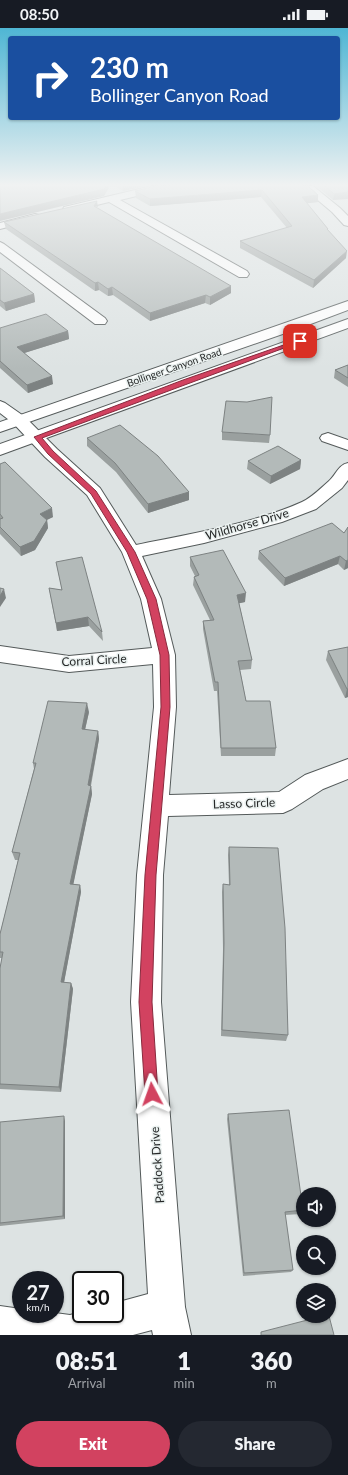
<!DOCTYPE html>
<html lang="en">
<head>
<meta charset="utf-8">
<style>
  :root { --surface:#171b24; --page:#242831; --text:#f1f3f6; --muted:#9ea1a6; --accent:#d24260 }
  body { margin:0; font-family:Lato,sans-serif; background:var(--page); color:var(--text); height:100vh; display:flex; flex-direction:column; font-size:15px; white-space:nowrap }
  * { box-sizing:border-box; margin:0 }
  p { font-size:13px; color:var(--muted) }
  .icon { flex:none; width:22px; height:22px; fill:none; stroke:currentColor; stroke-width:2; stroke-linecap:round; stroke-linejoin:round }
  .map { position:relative; height:1307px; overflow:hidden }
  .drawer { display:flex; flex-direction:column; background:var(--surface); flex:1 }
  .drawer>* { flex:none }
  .hud { position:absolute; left:8px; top:8px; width:332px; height:84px; border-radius:4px; box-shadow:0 1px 3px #0004; background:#1a4fa0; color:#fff; overflow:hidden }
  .tools { position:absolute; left:296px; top:1159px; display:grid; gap:8px }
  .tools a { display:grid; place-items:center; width:40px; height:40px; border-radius:50%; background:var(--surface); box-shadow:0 1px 3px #0004; font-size:20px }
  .speed { position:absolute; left:12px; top:1243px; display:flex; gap:8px; font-size:20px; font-weight:700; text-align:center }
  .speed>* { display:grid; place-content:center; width:52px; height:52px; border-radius:50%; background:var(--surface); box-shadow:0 1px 3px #0004; line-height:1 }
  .speed small { font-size:10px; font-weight:400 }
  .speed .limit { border:2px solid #111; border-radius:6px; background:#fff; color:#111 }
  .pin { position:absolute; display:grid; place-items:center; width:34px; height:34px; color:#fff; margin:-17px; border-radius:8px; box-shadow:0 2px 6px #0006 }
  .me { position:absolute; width:44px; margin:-22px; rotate:356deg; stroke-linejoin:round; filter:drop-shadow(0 0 3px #0008) }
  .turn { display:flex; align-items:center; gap:14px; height:84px; padding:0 16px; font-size:18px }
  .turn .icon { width:52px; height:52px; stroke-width:2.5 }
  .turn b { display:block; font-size:28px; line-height:34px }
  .eta { display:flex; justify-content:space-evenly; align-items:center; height:68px; text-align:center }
  .eta b { font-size:24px; font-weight:800; line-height:28px }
  .cta { display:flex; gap:8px; margin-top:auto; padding:8px 16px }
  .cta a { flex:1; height:46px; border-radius:24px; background:var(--accent); color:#fff; font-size:16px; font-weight:800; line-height:46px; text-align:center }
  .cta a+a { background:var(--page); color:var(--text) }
  .status { display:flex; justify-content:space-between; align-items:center; height:28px; padding:0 20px; background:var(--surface); direction:ltr }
  .status svg { height:11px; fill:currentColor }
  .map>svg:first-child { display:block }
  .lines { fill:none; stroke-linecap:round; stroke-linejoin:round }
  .street-casing { stroke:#545a5a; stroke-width:2 }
  .secondary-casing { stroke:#545a5a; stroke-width:2 }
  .street { fill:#fff; fill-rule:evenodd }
  .secondary { fill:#fff; fill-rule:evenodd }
  .wall { fill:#9aa09f }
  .shaded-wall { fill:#7d8282 }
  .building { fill:#b3bab9; stroke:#7d8282 }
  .route { fill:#d24260; stroke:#882b3e }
  .labels { text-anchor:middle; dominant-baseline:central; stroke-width:3; stroke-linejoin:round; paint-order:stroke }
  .far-street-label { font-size:10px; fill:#262828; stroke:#eaf1f0 }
  .street-label { font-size:12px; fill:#262828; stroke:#eaf1f0 }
</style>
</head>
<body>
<div class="status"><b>08:50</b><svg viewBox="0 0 49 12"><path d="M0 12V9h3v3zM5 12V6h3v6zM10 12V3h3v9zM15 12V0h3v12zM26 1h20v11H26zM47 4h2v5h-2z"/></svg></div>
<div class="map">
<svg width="348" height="1307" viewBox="0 0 348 1307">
  <rect width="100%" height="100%" fill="#dde3e3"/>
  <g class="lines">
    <!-- street casing -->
    <g class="street-casing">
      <g id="street">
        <path d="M152,158H171L170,160L120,172L247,243L249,246L247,249H239L109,174L68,184L63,181L64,179Z"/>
        <path d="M301,158H313L340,180L348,188V198L344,197L332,184Z"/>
        <path d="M35,186L39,187L41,189L39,191L0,201V195Z"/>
        <path d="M0,214L4,216L105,290L107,293L105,296H95L0,224Z"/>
        <path d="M0,373L5,375L25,389L57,421L100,460L136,517C189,506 253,496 302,474C311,470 321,460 329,453C336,447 338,437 348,435V452L342,460L316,481L282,494L204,515L142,528L161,571L175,627L176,679L169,767L279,764L305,747L348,731V751L323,761L292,781L283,785L168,788L163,847L161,974L185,1279L191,1307H153L152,1302L133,1307H0V1278L21,1281V1286L55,1285L70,1287L81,1284V1286H115V1275L148,1266L131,974L137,847L154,679L153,636L69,644L0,634V618L69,628L152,620L141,571L122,524L87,467L45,429L13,395L0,385Z"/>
        <path d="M328,405L348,412V422L322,413L320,410L322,407Z"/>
      </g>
    </g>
    <!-- secondary casing -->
    <g class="secondary-casing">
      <g id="secondary">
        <path d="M348,273V282L300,300L0,404V394Z"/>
        <path d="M348,291V300L0,427V416Z"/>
      </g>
    </g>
    <!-- street -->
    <use href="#street" class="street"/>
    <!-- secondary -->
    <use href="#secondary" class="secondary"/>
  </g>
  <!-- wall -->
  <g class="wall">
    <path d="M114,158H145L123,163Z"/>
    <path d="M308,158L318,167V174L307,175L328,201V202L346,230L313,260L240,220V213L287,200L261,169L150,178L136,170L135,163Z"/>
    <path d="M316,158H348L333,172Z"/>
    <path d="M98,180L231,265L210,277L205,275L150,293L113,267L108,268L99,262L95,263L6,201L4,194Z"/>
    <path d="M0,240L34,266L35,274L6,283L0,278Z"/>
    <path d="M0,300L68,303L69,311L24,325L53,356L28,365L0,340Z"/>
    <path d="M348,337V359L334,350L335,342Z"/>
    <path d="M222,404L270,407L269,415L222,412Z"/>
    <path d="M87,410L189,464V472L148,485L116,444L87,418Z"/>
    <path d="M301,432L300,441L270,456L247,441L248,433Z"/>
    <path d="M0,436L53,489L47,492L48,500L35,522L21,528L0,506Z"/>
    <path d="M348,499V540L344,542L338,536L284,558L258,531L259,523L344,505Z"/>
    <path d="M190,529L245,574L239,575L252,632L251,641L240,642L246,673L276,720L275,728H221L217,663H214L203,601V593L210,592L193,557L194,549L195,548L190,538Z"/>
    <path d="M56,534L102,604L103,613L89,598L57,603L49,560L62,562Z"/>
    <path d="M348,619V669L345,670L326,632L328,623Z"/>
    <path d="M89,684L85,702L98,703L99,711L91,758L92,766L73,856L80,857L81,864L64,954L71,955L73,961L61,1064L0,1061V940L2,930H0V906L18,832H15L12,824L34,741L33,735Z"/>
    <path d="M229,819L288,1007L286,1013L221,1008L223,921L222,864L223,856L229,857L228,827Z"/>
    <path d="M228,1086L303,1182L301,1186L285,1187L293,1242L291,1244L243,1248L227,1091Z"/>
    <path d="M65,1093V1191L0,1198V1094Z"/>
  </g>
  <!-- shaded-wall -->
  <g class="shaded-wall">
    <path d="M106,158H110L104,168L0,193V186Z"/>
    <path d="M123,158H145L123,163Z"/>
    <path d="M262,162L261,169L150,178V171Z"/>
    <path d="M348,164V171L333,172L334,166Z"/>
    <path d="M318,167V174L301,176L302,169Z"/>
    <path d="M97,173L98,179L94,178Z"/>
    <path d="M347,223L346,230L313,260L314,252Z"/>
    <path d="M98,254L99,262L95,263V255Z"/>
    <path d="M231,258V265L210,277V269Z"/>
    <path d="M112,259L113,267L108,268V261Z"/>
    <path d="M34,266L35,274L6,283L4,275Z"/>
    <path d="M206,267L205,275L150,293V285Z"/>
    <path d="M68,303L69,311L18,327L17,319Z"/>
    <path d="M52,348L53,356L28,365L27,357Z"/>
    <path d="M301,432L300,441L270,456L271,448Z"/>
    <path d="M189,464V472L148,485V476Z"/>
    <path d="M52,480L53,489L42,494L40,486Z"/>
    <path d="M47,492L48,500L35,522L21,528L20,519Z"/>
    <path d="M340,528L338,536L284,558L285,550Z"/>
    <path d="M348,532V540L344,542L346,533Z"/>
    <path d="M4,561L6,570L0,579V568Z"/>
    <path d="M246,565L245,574L236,576L237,567Z"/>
    <path d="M88,589L89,598L57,603L56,595Z"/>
    <path d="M347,661H348V669L345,670Z"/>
    <path d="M87,675L89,684L83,710L82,701Z"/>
    <path d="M98,703L99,711L89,765L88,757Z"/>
    <path d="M91,758L92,766L72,863L70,856Z"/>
    <path d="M80,857L81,864L63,960L61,954Z"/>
    <path d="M71,955L73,961L61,1064L59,1059Z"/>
    <path d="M64,1088L65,1093V1191L63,1188Z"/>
  </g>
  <!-- building -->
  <g class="building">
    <path d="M0,158H106L104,161L0,186Z"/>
    <path d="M156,158H308L318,167L302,169L328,201H327L347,223L314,252L240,213L292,198L262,162L150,171L135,163Z"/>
    <path d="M325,158H348V164L334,166Z"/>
    <path d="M97,173L94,178L231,258L210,269L206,267L150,285L112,259L108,261L98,254L95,255L4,194Z"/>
    <path d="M0,240L34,266L4,275L0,272Z"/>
    <path d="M46,286L68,303L17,319L52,348L27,357L0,333V300Z"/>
    <path d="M348,337V350L335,342Z"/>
    <path d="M272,369L270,407L222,404L226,373L247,374Z"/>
    <path d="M120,397L158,428L189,464L148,476L115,435L87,410Z"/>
    <path d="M278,418L301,432L271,448L248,433Z"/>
    <path d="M5,434L52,480L40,486L47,492L34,513L20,519L0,499V491L3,490L0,486V436Z"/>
    <path d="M332,495L344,505L348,499V532L346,533L340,528L285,550L259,523Z"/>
    <path d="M223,522L246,565L237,567L252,632L238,633L246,673H270L276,720H221L218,654H215L203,593L214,592L194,549L199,547L190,529Z"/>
    <path d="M82,529L102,604L88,589L56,595L49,560L62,562L56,534Z"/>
    <path d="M0,560L4,561L0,568Z"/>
    <path d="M348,619V661H347L328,623Z"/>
    <path d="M48,673L87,675L82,701L98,703L88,757L91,758L70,856L80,857L61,954L71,955L59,1059L0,1056V940L3,924H0V906L20,825L12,824L36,735H33Z"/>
    <path d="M229,819L278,820L285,900L288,1007L222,1002L224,915L223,856L230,857Z"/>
    <path d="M289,1082L303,1182L285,1184L293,1242L244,1245L228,1086Z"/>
    <path d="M64,1088L63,1188L0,1195V1094Z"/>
    <path d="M323,1288H329L334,1307H261V1304Z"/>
  </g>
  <!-- sky -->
  <linearGradient id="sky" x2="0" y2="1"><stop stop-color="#4fb6d4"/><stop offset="0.46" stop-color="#f0f2f2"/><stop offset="1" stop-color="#f0f2f2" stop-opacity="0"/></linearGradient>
  <rect width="348" height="341" fill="url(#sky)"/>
  <!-- route -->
  <path class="route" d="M298,312L303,313L42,410L53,423L96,463L135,524L156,571L169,627L170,679L156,847L152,974L158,1066L157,1070L152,1072L147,1070L145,1066L139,974L145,847L161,679L160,627L147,571L127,524L91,466L48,426L34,409L183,352Z"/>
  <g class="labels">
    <!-- far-street labels -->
    <g class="far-street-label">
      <text transform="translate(174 339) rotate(-19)">Bollinger Canyon Road</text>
    </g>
    <!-- street labels -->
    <g class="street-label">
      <text transform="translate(247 496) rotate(-16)">Wildhorse Drive</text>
      <text transform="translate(94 632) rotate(-3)">Corral Circle</text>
      <text transform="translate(244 775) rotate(-2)">Lasso Circle</text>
      <text transform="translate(157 1137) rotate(-94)">Paddock Drive</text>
    </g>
  </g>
</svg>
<div class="tools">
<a><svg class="icon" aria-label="sound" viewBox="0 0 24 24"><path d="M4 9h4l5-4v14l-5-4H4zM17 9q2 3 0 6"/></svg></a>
<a><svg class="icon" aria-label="search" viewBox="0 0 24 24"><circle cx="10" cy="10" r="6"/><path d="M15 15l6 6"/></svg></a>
<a><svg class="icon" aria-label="layers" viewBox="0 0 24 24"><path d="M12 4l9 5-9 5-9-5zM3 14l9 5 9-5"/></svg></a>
</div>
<div class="speed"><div>27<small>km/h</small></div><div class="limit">30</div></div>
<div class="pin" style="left:300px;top:313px;background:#d93025"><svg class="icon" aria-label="arrive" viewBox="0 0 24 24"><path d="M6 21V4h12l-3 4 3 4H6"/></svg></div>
<svg class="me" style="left:152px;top:1066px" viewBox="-20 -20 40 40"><path d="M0-17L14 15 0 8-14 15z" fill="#d24260" stroke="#fff" stroke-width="4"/></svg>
<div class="hud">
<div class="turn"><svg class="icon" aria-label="right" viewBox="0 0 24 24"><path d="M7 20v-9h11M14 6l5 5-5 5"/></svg><div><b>230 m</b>Bollinger Canyon Road</div></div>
</div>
</div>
<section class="drawer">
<div class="eta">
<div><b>08:51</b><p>Arrival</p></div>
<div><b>1</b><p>min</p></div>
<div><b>360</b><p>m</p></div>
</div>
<div class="cta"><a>Exit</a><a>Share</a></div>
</section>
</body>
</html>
